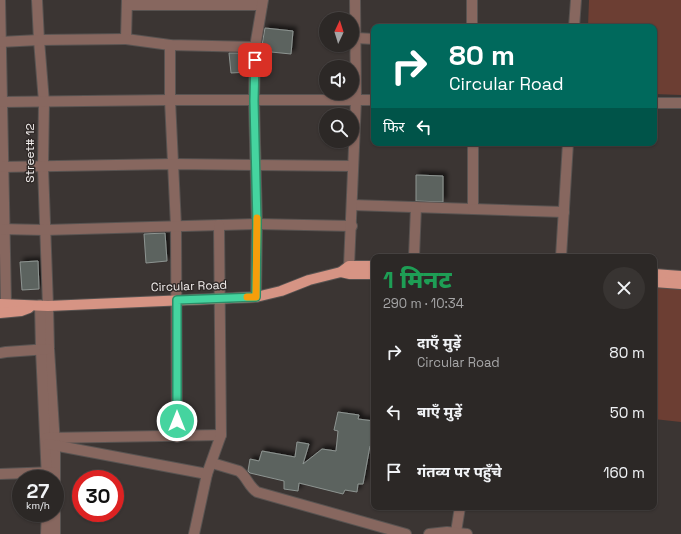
<!DOCTYPE html>
<html lang="hi">
<head>
<meta charset="utf-8">
<style>
  :root { --surface:#2c2826; --page:#383432; --text:#f1f3f6; --muted:#a6a6a7; --line:#484443 }
  body { margin:0; font-family:"Space Grotesk","Noto Sans Devanagari",sans-serif; background:var(--page); color:var(--text); height:100vh; display:flex; flex-direction:column; font-size:15px; white-space:nowrap }
  * { box-sizing:border-box; margin:0 }
  p { font-size:13px; color:var(--muted) }
  .icon { flex:none; width:22px; height:22px; fill:none; stroke:currentColor; stroke-width:2; stroke-linecap:round; stroke-linejoin:round }
  .map { position:relative; flex:1; overflow:hidden }
  .side { position:absolute; left:371px; top:254px; width:286px; height:256px; display:flex; flex-direction:column; background:var(--surface); border-radius:8px; box-shadow:0 1px 3px #0004,0 0 0 1px var(--line) }
  .side>* { flex:none }
  .banner { position:absolute; left:371px; top:24px; width:286px; height:122px; border-radius:8px; box-shadow:0 1px 3px #0004,0 0 0 1px var(--line); background:#00695c; color:#fff; overflow:hidden }
  .needle { width:26px; rotate:4deg }
  .fabs { position:absolute; left:319px; top:12px; display:grid; gap:8px }
  .fabs a { display:grid; place-items:center; width:40px; height:40px; border-radius:50%; background:var(--surface); box-shadow:0 1px 3px #0004,0 0 0 1px var(--line); font-size:20px }
  .speed { position:absolute; left:12px; top:470px; display:flex; gap:8px; font-size:20px; font-weight:700; text-align:center }
  .speed>* { display:grid; place-content:center; width:52px; height:52px; border-radius:50%; background:var(--surface); box-shadow:0 1px 3px #0004,0 0 0 1px var(--line); line-height:1 }
  .speed small { font-size:10px; font-weight:400 }
  .speed .limit { border:6px solid #d22; background:#fff; color:#111 }
  .pin { position:absolute; display:grid; place-items:center; width:34px; height:34px; color:#fff; margin:-17px; border-radius:8px; box-shadow:0 2px 6px #0006 }
  .me { position:absolute; width:44px; margin:-22px; rotate:0deg; stroke-linejoin:round; filter:drop-shadow(0 0 3px #0008) }
  .turn { display:flex; align-items:center; gap:14px; height:84px; padding:0 12px; font-size:18px }
  .turn .icon { width:52px; height:52px; stroke-width:2.5 }
  .turn b { display:block; font-size:28px; line-height:34px }
  .then { display:flex; align-items:center; height:38px; padding:0 12px; background:#0003; gap:8px; font-size:15px }
  .round { display:grid; place-items:center; flex:none; width:42px; height:42px; border-radius:21px; background:var(--page) }
  .head { display:flex; align-items:center; justify-content:space-between; height:68px; padding:0 12px }
  h1 { font-size:24px; font-weight:800; line-height:30px; color:#1e9e55 }
  ul { padding:0; list-style:none }
  li { display:flex; align-items:center; gap:12px; height:60px; padding:0 12px }
  li div { flex:1 }
  li b { display:block; font-size:15px }
  li em { font-style:normal }
  .map>svg:first-child { display:block }
  .green { fill:#6c3e33 }
  .building { fill:#5c635f; stroke:#8d9491; filter:url(#shadow) }
  .lines { fill:none; stroke-linecap:round; stroke-linejoin:round }
  .minor-casing { stroke:#585351; stroke-width:12 }
  .major-casing { stroke:#585351; stroke-width:12 }
  .minor { stroke:#87675f; stroke-width:10 }
  .major { stroke:#d69484; stroke-width:10 }
  .route-casing { stroke:#2d8a67; stroke-width:10 }
  .route { stroke:#45d49f; stroke-width:7 }
  .slow { stroke:#f59e0b; stroke-width:7 }
  .labels { text-anchor:middle; dominant-baseline:central; stroke-width:3; stroke-linejoin:round; paint-order:stroke }
  .street-label { font-size:12px; fill:#f3efee; stroke:#312b29 }
</style>
</head>
<body>
<div class="map">
<svg width="681" height="534" viewBox="0 0 681 534">
  <defs>
    <filter id="shadow"><feDropShadow dx="3.5" dy="-3.5" stdDeviation="2" flood-color="#0009"/></filter>
  </defs>
  <rect width="100%" height="100%" fill="#3b3533"/>
  <!-- green -->
  <g class="green">
    <path d="M589,0H681V95L654,94V27H588Z"/>
    <path d="M654,287L681,288V422L654,419V420Z"/>
  </g>
  <!-- building -->
  <g class="building">
    <path d="M265,28L293,31L291,54L261,51Z"/>
    <path d="M229,53H248V72L231,73Z"/>
    <path d="M416,175L443,176V202L416,201Z"/>
    <path d="M165,233L167,261L146,263L144,234Z"/>
    <path d="M38,261L39,289L22,290L20,262Z"/>
    <path d="M338,412L359,415L358,419L374,421V447L370,446L363,484H358L357,492L345,490L343,494L299,483L298,491L284,489V481L250,473L248,471L250,459L259,461L262,451L295,457L297,442L309,444L303,464L322,449L336,451L338,431L334,430Z"/>
  </g>
  <g class="lines">
    <!-- minor casing -->
    <g class="minor-casing">
      <g id="minor">
        <path d="M0,0L6,304"/>
        <path d="M37,0L39,40L44,102L43,167L48,306L49,349L55,445V494"/>
        <path d="M127,0L126,39L170,45L255,47"/>
        <path d="M127,5H262"/>
        <path d="M472,27V0"/>
        <path d="M574,27L576,0"/>
        <path d="M356,38L374,39"/>
        <path d="M0,42L39,40L126,39"/>
        <path d="M170,45V100L176,226L177,437"/>
        <path d="M0,102L170,100H374"/>
        <path d="M654,103H681"/>
        <path d="M0,167L173,164L353,166"/>
        <path d="M352,205L473,209V143"/>
        <path d="M473,209L564,212"/>
        <path d="M0,229L45,230L257,224L352,226"/>
        <path d="M414,257L416,207"/>
        <path d="M561,257L568,143"/>
        <path d="M349,266L356,100L355,0"/>
        <path d="M256,297L257,224L254,101L255,47L263,0"/>
        <path d="M40,305L41,350L47,479"/>
        <path d="M0,353L6,352L48,349"/>
        <path d="M46,438L221,435"/>
        <path d="M48,444L207,474"/>
        <path d="M212,463L239,471C247,477 249,487 257,492L406,534"/>
        <path d="M0,474L54,472"/>
        <path d="M456,532L460,507"/>
        <path d="M46,534L47,513"/>
        <path d="M55,534V513"/>
        <path d="M194,534L207,474L221,435L219,225"/>
        <path d="M429,534L447,532L467,534"/>
      </g>
    </g>
    <!-- major casing -->
    <g class="major-casing">
      <g id="major">
        <path d="M341,272L350,274H374"/>
        <path d="M654,274L681,276"/>
        <path d="M654,282L681,284"/>
        <path d="M0,304L48,306L256,297L281,291L309,280L341,272L349,266H374"/>
        <path d="M0,313L21,311L29,308"/>
      </g>
    </g>
    <!-- minor -->
    <use href="#minor" class="minor"/>
    <!-- major -->
    <use href="#major" class="major"/>
  </g>
  <g class="lines">
    <!-- route casing -->
    <g class="route-casing">
      <path id="route" d="M177,421V300L256,297L257,224L254,101L255,60"/>
    </g>
    <!-- route -->
    <use href="#route" class="route"/>
    <!-- slow -->
    <path class="slow" d="M247,297H256L257,218"/>
  </g>
  <g class="labels">
    <!-- street labels -->
    <g class="street-label">
      <text transform="translate(30 153) rotate(-90)">Street# 12</text>
      <text transform="translate(189 286) rotate(-2)">Circular Road</text>
    </g>
  </g>
</svg>
<div class="fabs">
<a><svg class="needle" viewBox="-14 -14 28 28"><path d="M0-13l5 13h-10z" fill="#e53935"/><path d="M0 13l5-13h-10z" fill="#a6a6a7"/></svg></a>
<a><svg class="icon" aria-label="sound" viewBox="0 0 24 24"><path d="M4 9h4l5-4v14l-5-4H4zM17 9q2 3 0 6"/></svg></a>
<a><svg class="icon" aria-label="search" viewBox="0 0 24 24"><circle cx="10" cy="10" r="6"/><path d="M15 15l6 6"/></svg></a>
</div>
<div class="speed"><div>27<small>km/h</small></div><div class="limit">30</div></div>
<div class="pin" style="left:255px;top:60px;background:#d93025"><svg class="icon" aria-label="arrive" viewBox="0 0 24 24"><path d="M6 21V4h12l-3 4 3 4H6"/></svg></div>
<svg class="me" style="left:177px;top:421px" viewBox="-20 -20 40 40"><circle r="17" fill="#45d49f" stroke="#fff" stroke-width="3"/><path d="M0-11L8 9 0 5-8 9z" fill="#fff"/></svg>
<div class="banner">
<div class="turn"><svg class="icon" aria-label="right" viewBox="0 0 24 24"><path d="M7 20v-9h11M14 6l5 5-5 5"/></svg><div><b>80 m</b>Circular Road</div></div>
<div class="then">फिर<svg class="icon" aria-label="left" viewBox="0 0 24 24"><path d="M17 20v-9H6M10 6l-5 5 5 5"/></svg></div>
</div>
<section class="side">
<div class="head"><div><h1>1 मिनट</h1><p>290 m · 10:34</p></div><a class="round"><svg class="icon" aria-label="close" viewBox="0 0 24 24"><path d="M6 6l12 12M18 6L6 18"/></svg></a></div>
<ul>
<li><svg class="icon" aria-label="right" viewBox="0 0 24 24"><path d="M7 20v-9h11M14 6l5 5-5 5"/></svg><div><b>दाएँ मुड़ें</b><p>Circular Road</p></div><em>80 m</em></li>
<li><svg class="icon" aria-label="left" viewBox="0 0 24 24"><path d="M17 20v-9H6M10 6l-5 5 5 5"/></svg><div><b>बाएँ मुड़ें</b></div><em>50 m</em></li>
<li><svg class="icon" aria-label="arrive" viewBox="0 0 24 24"><path d="M6 21V4h12l-3 4 3 4H6"/></svg><div><b>गंतव्य पर पहुँचे</b></div><em>160 m</em></li>
</ul>
</section>
</div>
</body>
</html>
